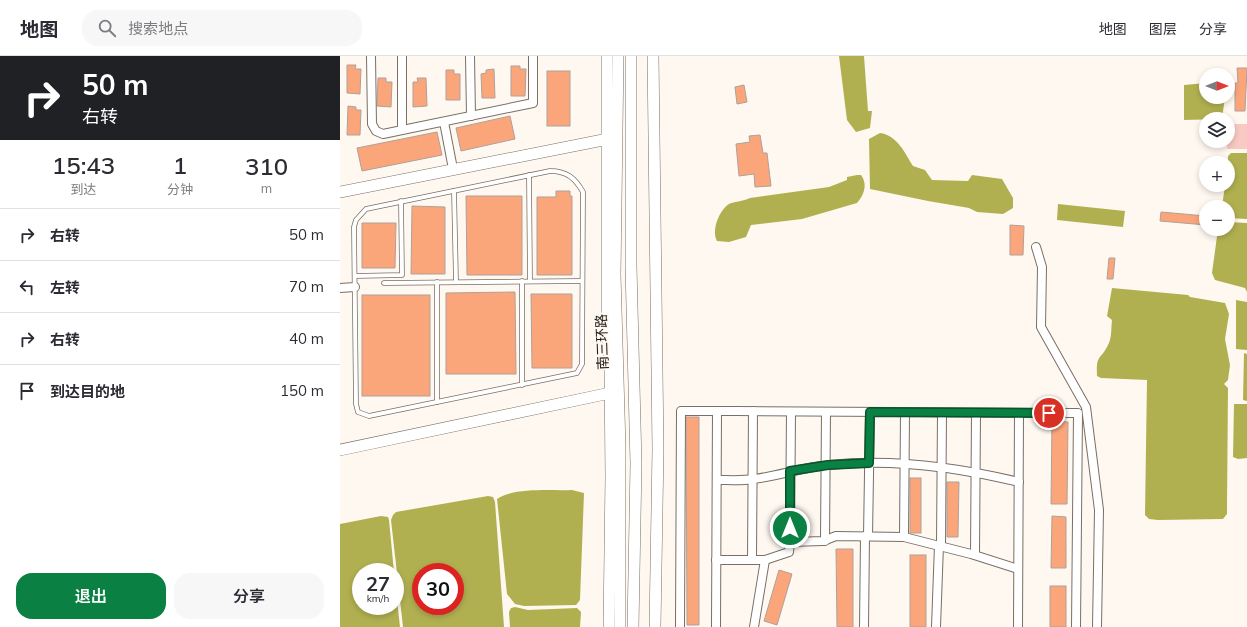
<!DOCTYPE html>
<html lang="zh">
<head>
<meta charset="utf-8">
<style>
  :root { --surface:#fff; --page:#f7f7f7; --text:#2b2b33; --muted:#7c7c81; --line:#e1e1e2; --accent:#0b8043 }
  body { margin:0; font-family:Mulish,"Noto Sans SC",sans-serif; background:var(--page); color:var(--text); height:100vh; display:flex; flex-direction:column; font-size:15px; white-space:nowrap }
  * { box-sizing:border-box; margin:0 }
  p { font-size:13px; color:var(--muted) }
  .icon { flex:none; width:22px; height:22px; fill:none; stroke:currentColor; stroke-width:2; stroke-linecap:round; stroke-linejoin:round }
  .map { position:relative; flex:1; overflow:hidden }
  .sheet { display:flex; flex-direction:column; background:var(--surface); width:340px }
  .sheet>* { flex:none }
  .top-card { background:#202124; color:#fff; overflow:hidden }
  .needle { width:26px; rotate:90deg }
  .fabs { position:absolute; left:859px; top:12px; display:grid; gap:8px }
  .fabs a { display:grid; place-items:center; width:36px; height:36px; border-radius:50%; background:var(--surface); box-shadow:0 2px 6px #0003; font-size:20px }
  .speed { position:absolute; left:12px; top:507px; display:flex; gap:8px; font-size:20px; font-weight:700; text-align:center }
  .speed>* { display:grid; place-content:center; width:52px; height:52px; border-radius:50%; background:var(--surface); box-shadow:0 2px 6px #0003; line-height:1 }
  .speed small { font-size:10px; font-weight:400 }
  .speed .limit { border:6px solid #d22; background:#fff; color:#111 }
  .pin { position:absolute; display:grid; place-items:center; width:34px; height:34px; color:#fff; margin:-17px; border:2px solid #fff; border-radius:50%; box-shadow:0 1px 4px #0007 }
  .me { position:absolute; width:44px; margin:-22px; rotate:0deg; stroke-linejoin:round; filter:drop-shadow(0 0 3px #0008) }
  .turn { display:flex; align-items:center; gap:14px; height:84px; padding:0 16px; font-size:18px }
  .turn .icon { width:52px; height:52px; stroke-width:2.5 }
  .turn b { display:block; font-size:28px; line-height:34px }
  .eta { display:flex; justify-content:space-evenly; align-items:center; height:68px; text-align:center }
  .eta b { font-size:24px; font-weight:600; line-height:28px }
  .cta { display:flex; gap:8px; margin-top:auto; padding:8px 16px }
  .cta a { flex:1; height:46px; border-radius:16px; background:var(--accent); color:#fff; font-size:16px; font-weight:600; line-height:46px; text-align:center }
  .cta a+a { background:var(--page); color:var(--text) }
  ul { padding:0; list-style:none }
  li { display:flex; align-items:center; gap:12px; height:52px; padding:0 16px; border-top:1px solid var(--line) }
  li div { flex:1 }
  li b { display:block; font-size:15px }
  li em { font-style:normal }
  header { display:flex; align-items:center; gap:24px; box-sizing:border-box; height:56px; padding:0 20px; background:var(--surface); border-bottom:1px solid var(--line) }
  header strong { font-size:19px }
  nav { display:flex; gap:22px; margin-inline-start:auto; font-size:14px }
  .search { width:280px; height:36px; background:var(--page); display:flex; align-items:center; gap:10px; box-sizing:border-box; padding:0 14px; border-radius:16px; color:var(--muted); font-size:15px }
  main { display:flex; flex:1; min-height:0 }
  .map>svg:first-child { display:block }
  .green { fill:#f9cac3 }
  .water { fill:#b1b051; fill-rule:evenodd }
  .building { fill:#fba67a; stroke:#afa099 }
  .lines { fill:none; stroke-linecap:round; stroke-linejoin:round }
  .lane-casing { stroke:#796f65; stroke-width:5.5 }
  .street-casing { stroke:#796f65; stroke-width:10 }
  .secondary-casing { stroke:#796f65; stroke-width:12 }
  .lane { stroke:#fff; stroke-width:4 }
  .street { stroke:#fff; stroke-width:8 }
  .secondary { stroke:#fff; stroke-width:11 }
  .route-casing { stroke:#07532c; stroke-width:10 }
  .route { stroke:#0b8043; stroke-width:7 }
  .labels { text-anchor:middle; dominant-baseline:central; stroke-width:3.5; stroke-linejoin:round; paint-order:stroke }
  .street-label { font-size:14px; fill:#1d1a16; stroke:#fff8f1 }
</style>
</head>
<body>
<header>
<strong>地图</strong>
<div class="search"><svg class="icon" aria-label="search" viewBox="0 0 24 24"><circle cx="10" cy="10" r="6"/><path d="M15 15l6 6"/></svg>搜索地点</div>
<nav><a>地图</a><a>图层</a><a>分享</a></nav>
</header>
<main>
<section class="sheet">
<div class="top-card">
<div class="turn"><svg class="icon" aria-label="right" viewBox="0 0 24 24"><path d="M7 20v-9h11M14 6l5 5-5 5"/></svg><div><b>50 m</b>右转</div></div>
</div>
<div class="eta">
<div><b>15:43</b><p>到达</p></div>
<div><b>1</b><p>分钟</p></div>
<div><b>310</b><p>m</p></div>
</div>
<ul>
<li><svg class="icon" aria-label="right" viewBox="0 0 24 24"><path d="M7 20v-9h11M14 6l5 5-5 5"/></svg><div><b>右转</b></div><em>50 m</em></li>
<li><svg class="icon" aria-label="left" viewBox="0 0 24 24"><path d="M17 20v-9H6M10 6l-5 5 5 5"/></svg><div><b>左转</b></div><em>70 m</em></li>
<li><svg class="icon" aria-label="right" viewBox="0 0 24 24"><path d="M7 20v-9h11M14 6l5 5-5 5"/></svg><div><b>右转</b></div><em>40 m</em></li>
<li><svg class="icon" aria-label="arrive" viewBox="0 0 24 24"><path d="M6 21V4h12l-3 4 3 4H6"/></svg><div><b>到达目的地</b></div><em>150 m</em></li>
</ul>
<div class="cta"><a>退出</a><a>分享</a></div>
</section>
<div class="map">
<svg width="907" height="571" viewBox="0 0 907 571">
  <rect width="100%" height="100%" fill="#fff8f1"/>
  <!-- green -->
  <path class="green" d="M889,68H907V93H887Z"/>
  <!-- water -->
  <g class="water">
    <path d="M499,0H524L528,55H532L530,72L516,76L507,64Z"/>
    <path d="M866,27V41H885L882,63L844,64V29Z"/>
    <path d="M540,77C557,79 565,97 573,110L585,114L592,124L628,125L632,119L662,123L673,142V152L663,158L637,156L629,152L588,145L530,133L529,83Z"/>
    <path d="M891,97H907V163L888,162V151H882L885,129H888V100Z"/>
    <path d="M517,119H521C528,128 524,139 517,147L462,163L411,169L406,181L389,186L377,185C371,175 379,154 389,148C392,146 404,145 410,142L489,131L507,124V121Z"/>
    <path d="M718,148L785,155L783,171L717,164Z"/>
    <path d="M888,166L907,167V236L905,232L875,224L872,217L878,173H888Z"/>
    <path d="M772,232L848,239L850,241L885,247L889,258L885,283L890,309L888,324L884,328L888,332L887,452V458L883,463L818,464L809,463L805,459L807,324L761,322L757,320C756,298 760,305 768,289C772,282 771,272 772,264L767,260Z"/>
    <path d="M896,244L907,246V294L896,293Z"/>
    <path d="M904,297L907,298V345L903,344Z"/>
    <path d="M894,348H907V402L898,403L893,401Z"/>
    <path d="M232,434L244,437L240,544L236,549L184,550L175,548L167,538L157,443C175,431 211,435 232,434Z"/>
    <path d="M148,440L153,441L155,446L164,571H63L51,464L53,459L56,456ZM81,516H115V550H81Z"/>
    <path d="M41,460L48,461L49,464L54,516H21V550H55V525L60,571H0V468Z"/>
    <path d="M175,551L188,554L237,552L241,556L240,571H170L169,556L171,552Z"/>
  </g>
  <!-- building -->
  <g class="building">
    <path d="M7,9H16L15,13H21L20,38L7,37Z"/>
    <path d="M171,10H180V13H186L185,40H171Z"/>
    <path d="M897,12H907L905,55H895V27H898Z"/>
    <path d="M154,13L155,42H142L141,18L146,17V14Z"/>
    <path d="M106,14H114V18H120V44H106Z"/>
    <rect x="207" y="15" width="23" height="55"/>
    <path d="M38,22H46V26H52L51,51L37,50Z"/>
    <path d="M77,22H86L87,50L73,51V26H78Z"/>
    <path d="M404,29L407,46L397,48L395,31Z"/>
    <path d="M8,50L16,51V54H21L20,79H7Z"/>
    <path d="M170,60L175,83L121,95L116,72Z"/>
    <path d="M97,76L102,99L22,115L17,92Z"/>
    <path d="M420,79L423,97H427L431,130L415,131L414,118L399,120L396,88L410,86L409,80Z"/>
    <path d="M216,135H230V140H232V219H197V141H216Z"/>
    <path d="M126,140H182V219H127Z"/>
    <path d="M72,150L105,151V218H71Z"/>
    <path d="M821,156L866,160V169L820,165Z"/>
    <path d="M22,167H56L55,212H22Z"/>
    <path d="M670,169L684,170L683,199H670Z"/>
    <path d="M769,202H775L773,223H767Z"/>
    <path d="M175,236L176,318H106V237Z"/>
    <path d="M191,238H232V312H192Z"/>
    <rect x="22" y="239" width="68" height="101"/>
    <path d="M346,361H359V569H347Z"/>
    <path d="M712,365L728,366L727,448H711Z"/>
    <rect x="570" y="422" width="11" height="55"/>
    <path d="M607,426H619L618,481H607Z"/>
    <path d="M712,460L726,461V512H711Z"/>
    <path d="M496,493H513V571H497Z"/>
    <rect x="570" y="499" width="16" height="72"/>
    <path d="M439,514L452,518L437,569L424,565Z"/>
    <rect x="710" y="530" width="16" height="41"/>
  </g>
  <g class="lines">
    <!-- lane casing -->
    <g class="lane-casing">
      <g id="lane">
        <path d="M210,115C227,115 235,122 243,136L242,308L237,317L29,360L18,356L16,348L14,171L16,164L26,153Z"/>
        <path d="M189,119L190,225"/>
        <path d="M114,135L116,226"/>
        <path d="M15,220L62,219L61,145"/>
        <path d="M182,225V329"/>
        <path d="M97,226V346"/>
        <path d="M44,227L242,225"/>
      </g>
    </g>
    <!-- street casing -->
    <g class="street-casing">
      <g id="street">
        <path d="M31,0L32,68L36,75L43,78L193,47V0"/>
        <path d="M62,0V74"/>
        <path d="M130,0L131,60"/>
        <path d="M104,66L113,113"/>
        <path d="M696,191L702,211L701,271L746,351L759,454L757,571"/>
        <path d="M0,232L15,231"/>
        <path d="M377,424C389,424 402,425 414,423C439,420 463,411 489,409C553,402 617,411 679,426"/>
        <path d="M528,480L530,356"/>
        <path d="M564,481L565,356"/>
        <path d="M485,485L486,356"/>
        <path d="M450,486L451,356"/>
        <path d="M601,490L602,357"/>
        <path d="M635,499L636,357"/>
        <path d="M412,503L413,355"/>
        <path d="M376,504H425L449,496L450,486L483,485L496,480L564,481L631,498L678,513"/>
        <path d="M340,571L341,355H397L738,357L736,571"/>
        <path d="M376,571L377,355"/>
        <path d="M414,571L425,504"/>
        <path d="M524,571L525,480"/>
        <path d="M596,571L599,489"/>
        <path d="M678,571L679,357"/>
      </g>
    </g>
    <!-- secondary casing -->
    <g class="secondary-casing">
      <g id="secondary">
        <path d="M267,0V255L270,316L271,420L269,571"/>
        <path d="M278,0L275,219L280,392V571"/>
        <path d="M291,0V211L296,408L293,571"/>
        <path d="M313,0L318,393L315,571"/>
        <path d="M0,136L268,83"/>
        <path d="M0,394L270,337"/>
      </g>
    </g>
    <!-- lane -->
    <use href="#lane" class="lane"/>
    <!-- street -->
    <use href="#street" class="street"/>
    <!-- secondary -->
    <use href="#secondary" class="secondary"/>
  </g>
  <g class="lines">
    <!-- route casing -->
    <g class="route-casing">
      <path id="route" d="M450,472V415L488,409L529,407L530,356L709,357"/>
    </g>
    <!-- route -->
    <use href="#route" class="route"/>
  </g>
  <g class="labels">
    <!-- street labels -->
    <g class="street-label">
      <text transform="translate(262 286) rotate(-92)">南三环路</text>
    </g>
  </g>
</svg>
<div class="fabs">
<a><svg class="needle" viewBox="-14 -14 28 28"><path d="M0-13l5 13h-10z" fill="#e53935"/><path d="M0 13l5-13h-10z" fill="#7c7c81"/></svg></a>
<a><svg class="icon" aria-label="layers" viewBox="0 0 24 24"><path d="M12 4l9 5-9 5-9-5zM3 14l9 5 9-5"/></svg></a>
<a>+</a>
<a>−</a>
</div>
<div class="speed"><div>27<small>km/h</small></div><div class="limit">30</div></div>
<div class="pin" style="left:709px;top:357px;background:#d93025"><svg class="icon" aria-label="arrive" viewBox="0 0 24 24"><path d="M6 21V4h12l-3 4 3 4H6"/></svg></div>
<svg class="me" style="left:450px;top:472px" viewBox="-20 -20 40 40"><circle r="17" fill="#0b8043" stroke="#fff" stroke-width="3"/><path d="M0-11L8 9 0 5-8 9z" fill="#fff"/></svg>
</div>
</main>
</body>
</html>
